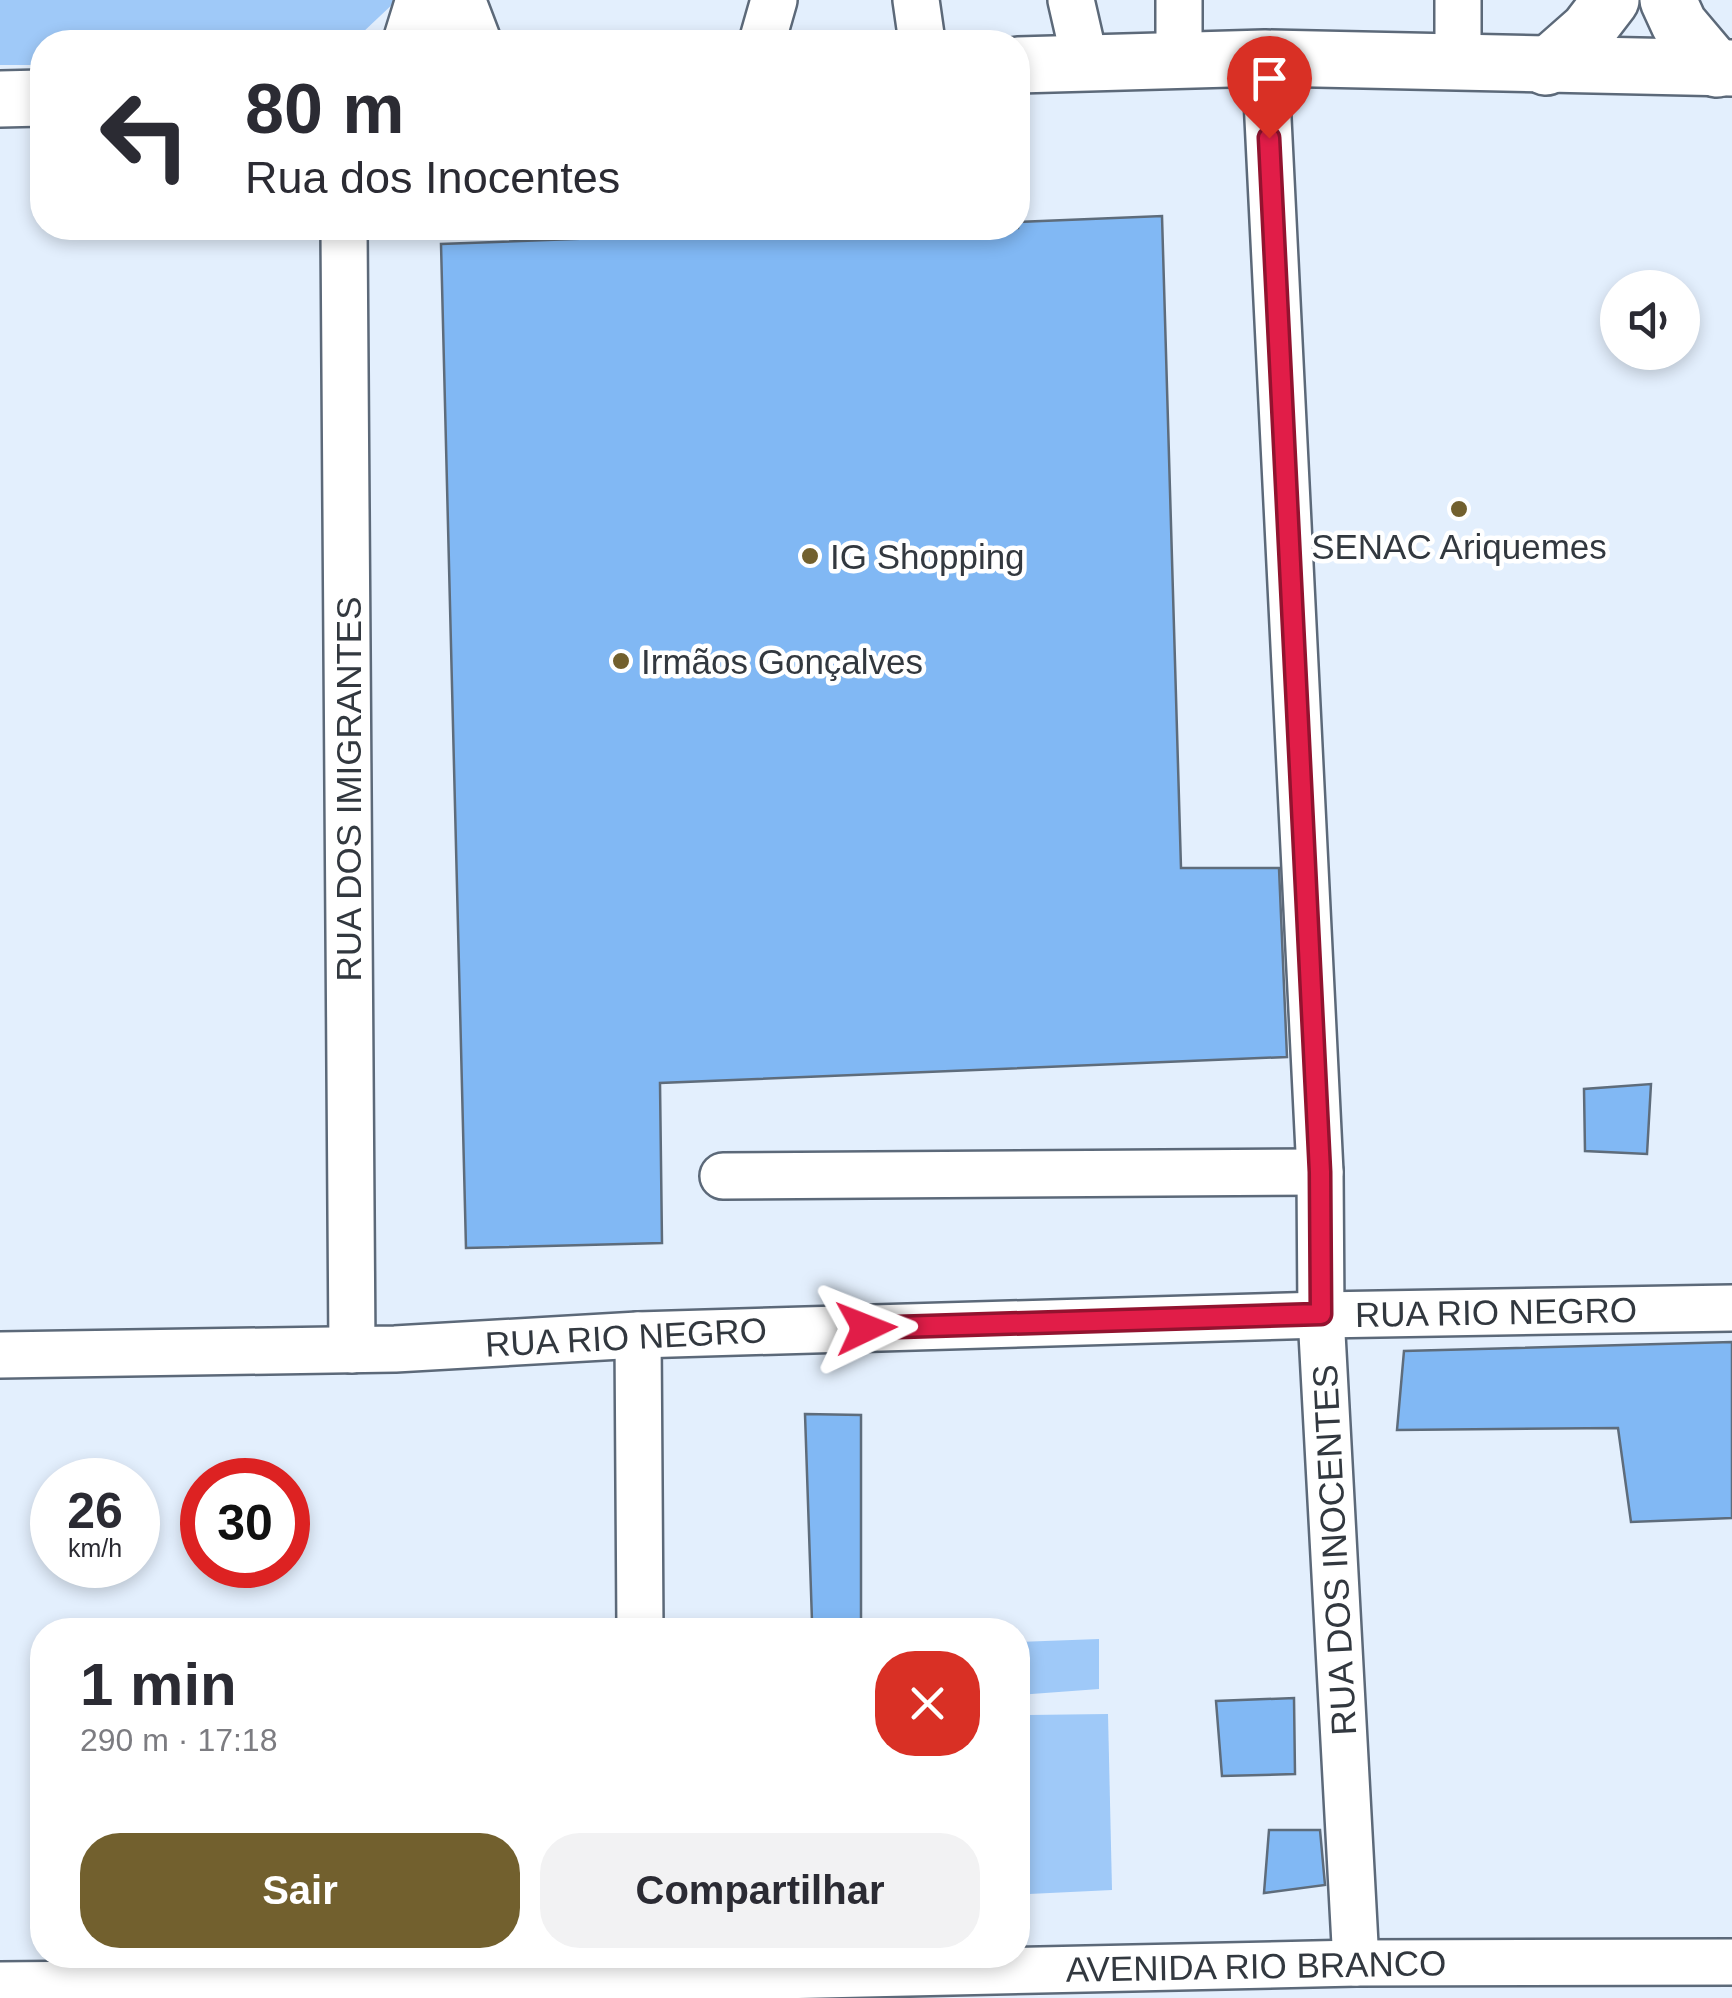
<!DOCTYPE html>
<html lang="pt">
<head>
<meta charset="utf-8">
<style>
  :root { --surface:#fff; --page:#f2f2f3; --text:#2b2b33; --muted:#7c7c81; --accent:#72602e }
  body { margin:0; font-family:Arial,sans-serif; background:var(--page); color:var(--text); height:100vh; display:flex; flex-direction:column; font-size:38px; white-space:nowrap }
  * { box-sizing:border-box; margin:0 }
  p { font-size:32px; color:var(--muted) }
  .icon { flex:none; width:55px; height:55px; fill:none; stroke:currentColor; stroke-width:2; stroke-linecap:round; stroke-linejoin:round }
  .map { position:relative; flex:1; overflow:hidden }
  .drawer { position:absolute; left:30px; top:1618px; width:1000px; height:350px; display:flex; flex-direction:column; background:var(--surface); border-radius:40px; box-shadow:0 5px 15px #0003 }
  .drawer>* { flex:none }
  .guide { position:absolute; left:30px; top:30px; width:1000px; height:210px; border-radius:40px; box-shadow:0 5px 15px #0003; background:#fff; color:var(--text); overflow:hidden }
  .tools { position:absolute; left:1600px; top:270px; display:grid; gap:20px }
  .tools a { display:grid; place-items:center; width:100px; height:100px; border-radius:50%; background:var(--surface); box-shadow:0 5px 15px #0003; font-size:50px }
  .speed { position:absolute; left:30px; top:1458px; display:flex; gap:20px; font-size:50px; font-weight:700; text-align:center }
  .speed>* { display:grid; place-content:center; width:130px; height:130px; border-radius:50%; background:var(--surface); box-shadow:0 5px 15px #0003; line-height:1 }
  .speed small { font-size:25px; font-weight:400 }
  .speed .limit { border:15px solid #d22; background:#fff; color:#111 }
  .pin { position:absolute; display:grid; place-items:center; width:85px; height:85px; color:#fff; margin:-102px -42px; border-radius:50% 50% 50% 0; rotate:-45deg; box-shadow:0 0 10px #0007 }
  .pin .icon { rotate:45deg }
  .me { position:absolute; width:110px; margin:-55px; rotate:88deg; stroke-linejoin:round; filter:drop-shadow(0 0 8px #0008) }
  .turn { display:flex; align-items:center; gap:35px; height:210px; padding:0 50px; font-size:45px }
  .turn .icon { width:130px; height:130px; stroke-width:2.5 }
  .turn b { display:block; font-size:70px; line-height:85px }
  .round { display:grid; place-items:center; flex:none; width:105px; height:105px; border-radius:40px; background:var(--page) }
  .summary { display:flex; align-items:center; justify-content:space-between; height:170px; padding:0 50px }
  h1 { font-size:60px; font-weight:600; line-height:75px }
  .primary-button { display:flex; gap:20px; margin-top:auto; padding:20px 50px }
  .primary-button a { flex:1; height:115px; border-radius:40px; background:var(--accent); color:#fff; font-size:40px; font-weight:600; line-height:115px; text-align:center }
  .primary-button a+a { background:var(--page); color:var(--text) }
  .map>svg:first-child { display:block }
  .green { fill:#9fc9f8 }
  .building { fill:#81b8f4; stroke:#5e6c7b; stroke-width:2.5 }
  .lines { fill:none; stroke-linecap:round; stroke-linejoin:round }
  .minor-casing { stroke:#5c6979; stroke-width:50 }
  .major-casing { stroke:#5c6979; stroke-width:60 }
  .minor { stroke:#fff; stroke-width:45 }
  .major { stroke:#fff; stroke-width:55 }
  .route-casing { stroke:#92132f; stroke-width:25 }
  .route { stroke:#e11d48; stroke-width:18 }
  .poi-dot { fill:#72602e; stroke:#fff; stroke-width:4 }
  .labels { text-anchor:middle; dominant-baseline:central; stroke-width:9; stroke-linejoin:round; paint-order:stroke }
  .poi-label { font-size:35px; fill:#32383f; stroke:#fff; text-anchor:start }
  .street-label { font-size:35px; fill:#32383f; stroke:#fff }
</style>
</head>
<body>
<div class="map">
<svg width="1732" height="1998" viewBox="0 0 1732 1998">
  <rect width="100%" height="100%" fill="#e3effd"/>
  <!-- green -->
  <g class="green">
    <path d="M0,0H397L361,34L346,42H42V65H0Z"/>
    <path d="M1099,1639V1689L1018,1695V1642Z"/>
    <path d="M1108,1714L1112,1890L1029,1894L1028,1715Z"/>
  </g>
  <!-- building -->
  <g class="building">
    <path d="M1162,216L1181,868H1279L1287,1057L660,1083L662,1243L466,1248L441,244L866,228H1018V222Z"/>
    <path d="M1651,1084L1647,1154L1585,1151L1584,1089Z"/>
    <path d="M1732,1342V1518L1631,1522L1618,1428L1397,1430L1404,1351Z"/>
    <path d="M805,1414L861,1415V1624L812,1621Z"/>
    <path d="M1294,1698L1295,1774L1222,1776L1216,1701Z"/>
    <path d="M1269,1830H1320L1325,1885L1264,1893Z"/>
  </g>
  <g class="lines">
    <!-- minor casing -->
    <g class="minor-casing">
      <g id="minor">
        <path d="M916,0L922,42"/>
        <path d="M1071,0L1085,61"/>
        <path d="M762,42L774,0"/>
        <path d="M1265,58L1320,1172L1321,1315L1356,1963"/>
        <path d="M1179,61V0"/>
        <path d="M1458,62V0"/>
        <path d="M344,228L352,1350"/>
        <path d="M723,1176L1320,1172"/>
        <path d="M638,1335L640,1630"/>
        <path d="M0,1355L395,1349L638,1335L1321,1315L1732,1308"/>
        <path d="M0,1985L642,1979L1356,1963L1732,1962"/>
      </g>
    </g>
    <!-- major casing -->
    <g class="major-casing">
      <g id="major">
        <path d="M457,0L473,42"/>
        <path d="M1668,0L1679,24L1717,69"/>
        <path d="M411,42L424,0"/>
        <path d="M1018,65L1265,58L1732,68"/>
        <path d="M1546,67L1588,30L1611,0"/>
        <path d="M0,99L42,98"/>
      </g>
    </g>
    <!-- minor -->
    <use href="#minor" class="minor"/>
    <!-- major -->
    <use href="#major" class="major"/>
  </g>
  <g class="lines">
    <!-- route casing -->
    <g class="route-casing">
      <path id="route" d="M866,1328L1321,1314L1320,1172L1269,138"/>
    </g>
    <!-- route -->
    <use href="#route" class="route"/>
  </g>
  <!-- markers -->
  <g class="poi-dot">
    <circle cx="1459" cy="509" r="10"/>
    <circle cx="810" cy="556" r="10"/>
    <circle cx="621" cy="661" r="10"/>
  </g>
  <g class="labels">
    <!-- poi labels -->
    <g class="poi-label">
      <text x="1459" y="546" text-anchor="middle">SENAC Ariquemes</text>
      <text x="830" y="556">IG Shopping</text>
      <text x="641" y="661">Irmãos Gonçalves</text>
    </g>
    <!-- street labels -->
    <g class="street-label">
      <text transform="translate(348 789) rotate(-90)">RUA DOS IMIGRANTES</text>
      <text transform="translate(1496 1312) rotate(-1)">RUA RIO NEGRO</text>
      <text transform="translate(626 1337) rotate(-3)">RUA RIO NEGRO</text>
      <text transform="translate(1334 1550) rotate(-93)">RUA DOS INOCENTES</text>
      <text transform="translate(1256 1966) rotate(-1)">AVENIDA RIO BRANCO</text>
    </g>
  </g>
</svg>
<div class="tools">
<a><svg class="icon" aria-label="sound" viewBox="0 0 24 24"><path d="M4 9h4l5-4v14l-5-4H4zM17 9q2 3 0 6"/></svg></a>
</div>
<div class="speed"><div>26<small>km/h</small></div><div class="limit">30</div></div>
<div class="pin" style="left:1269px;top:138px;background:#d93025"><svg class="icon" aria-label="arrive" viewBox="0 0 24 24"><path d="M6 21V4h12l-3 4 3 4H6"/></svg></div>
<svg class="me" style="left:866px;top:1328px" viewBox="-20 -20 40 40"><path d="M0-17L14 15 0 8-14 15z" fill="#e11d48" stroke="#fff" stroke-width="4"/></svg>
<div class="guide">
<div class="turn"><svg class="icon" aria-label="left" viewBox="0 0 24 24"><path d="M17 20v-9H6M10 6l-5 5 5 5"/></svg><div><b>80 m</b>Rua dos Inocentes</div></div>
</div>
<section class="drawer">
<div class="summary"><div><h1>1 min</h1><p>290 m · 17:18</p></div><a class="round" style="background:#d93025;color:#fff"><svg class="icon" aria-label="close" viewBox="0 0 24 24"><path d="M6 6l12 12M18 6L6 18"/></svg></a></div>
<div class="primary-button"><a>Sair</a><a>Compartilhar</a></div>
</section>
</div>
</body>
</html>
